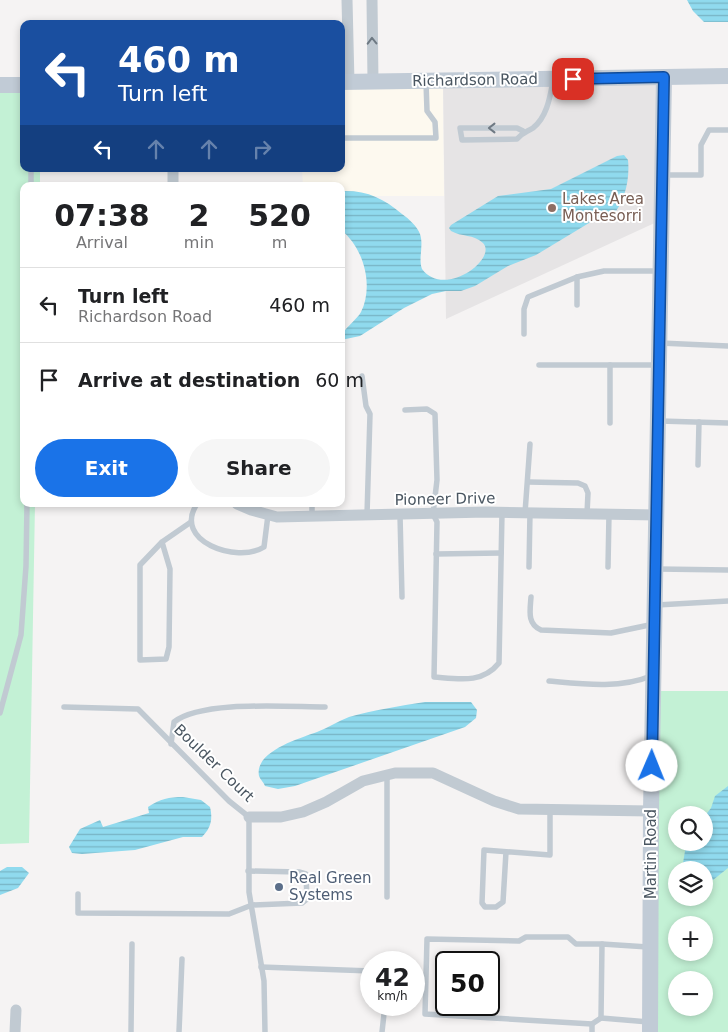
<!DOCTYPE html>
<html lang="en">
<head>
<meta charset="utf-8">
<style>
  :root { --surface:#fff; --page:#f6f6f6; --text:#202124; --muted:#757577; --line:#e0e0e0; --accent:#1a73e8 }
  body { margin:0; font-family:"DejaVu Sans",sans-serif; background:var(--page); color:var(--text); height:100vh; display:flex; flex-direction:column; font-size:19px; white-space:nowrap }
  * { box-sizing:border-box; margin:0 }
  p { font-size:16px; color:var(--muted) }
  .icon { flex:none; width:28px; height:28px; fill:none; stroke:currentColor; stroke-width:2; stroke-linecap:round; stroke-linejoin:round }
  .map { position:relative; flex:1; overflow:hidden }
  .details { position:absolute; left:20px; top:182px; width:325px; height:325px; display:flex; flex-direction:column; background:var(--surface); border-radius:10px; box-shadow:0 2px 8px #0003 }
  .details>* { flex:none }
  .banner { position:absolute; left:20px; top:20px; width:325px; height:152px; border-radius:10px; box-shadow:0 2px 8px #0003; background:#1a4fa0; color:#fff; overflow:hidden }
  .controls { position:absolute; left:668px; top:806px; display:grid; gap:10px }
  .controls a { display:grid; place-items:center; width:45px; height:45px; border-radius:50%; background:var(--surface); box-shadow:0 2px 8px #0003; font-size:25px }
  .speed { position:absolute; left:360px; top:951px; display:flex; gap:10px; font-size:25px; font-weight:700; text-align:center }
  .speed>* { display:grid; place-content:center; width:65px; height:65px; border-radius:50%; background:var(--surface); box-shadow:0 2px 8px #0003; line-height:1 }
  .speed small { font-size:12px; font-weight:400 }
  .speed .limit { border:2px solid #111; border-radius:8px; background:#fff; color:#111 }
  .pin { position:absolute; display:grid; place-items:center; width:42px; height:42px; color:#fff; margin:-21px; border-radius:10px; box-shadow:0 2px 8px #0006 }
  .me { position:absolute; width:55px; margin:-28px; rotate:1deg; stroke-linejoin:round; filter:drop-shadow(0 0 4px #0008) }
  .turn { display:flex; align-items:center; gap:18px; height:105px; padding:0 15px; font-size:22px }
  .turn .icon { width:65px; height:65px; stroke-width:2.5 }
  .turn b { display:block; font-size:35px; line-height:42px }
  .lanes { display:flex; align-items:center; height:48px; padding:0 15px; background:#0003; justify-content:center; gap:25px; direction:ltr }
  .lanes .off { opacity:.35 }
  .eta { display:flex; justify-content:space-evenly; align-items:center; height:85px; text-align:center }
  .eta b { font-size:30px; font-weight:800; line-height:35px }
  .action { display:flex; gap:10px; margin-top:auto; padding:10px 15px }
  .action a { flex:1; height:58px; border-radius:30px; background:var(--accent); color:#fff; font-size:20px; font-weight:800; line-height:58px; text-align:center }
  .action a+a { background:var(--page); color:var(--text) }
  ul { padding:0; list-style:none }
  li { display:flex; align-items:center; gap:15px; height:75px; padding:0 15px; border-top:1px solid var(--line) }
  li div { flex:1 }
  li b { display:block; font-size:19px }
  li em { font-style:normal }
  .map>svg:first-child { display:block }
  .commercial { fill:#fdf9ef }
  .education { fill:#e6e4e5 }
  .garden { fill:#c3f1d5; fill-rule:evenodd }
  .water { fill:url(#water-rules) }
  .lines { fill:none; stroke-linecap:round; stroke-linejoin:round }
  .lane { stroke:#c1cad2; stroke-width:5.5 }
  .street { stroke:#c1cad2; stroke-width:11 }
  .secondary { stroke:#c1cbd6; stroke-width:16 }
  .oneway { stroke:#6e7983 }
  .route-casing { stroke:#114b97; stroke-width:12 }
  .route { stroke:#1a73e8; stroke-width:9 }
  .education-dot { fill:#8d6e63; stroke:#fff; stroke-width:2 }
  .service-dot { fill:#5c6f8a; stroke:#fff; stroke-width:2 }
  .labels { text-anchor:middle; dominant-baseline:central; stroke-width:4; stroke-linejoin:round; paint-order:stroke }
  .street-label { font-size:15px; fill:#4a5661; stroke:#fff }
  .education-label { font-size:15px; fill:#785e54; stroke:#fff; text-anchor:start }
  .service-label { font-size:15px; fill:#4e5e75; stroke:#fff; text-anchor:start }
</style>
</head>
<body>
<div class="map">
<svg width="728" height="1032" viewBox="0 0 728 1032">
  <defs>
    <pattern id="water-rules" width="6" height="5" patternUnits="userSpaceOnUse" patternTransform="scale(1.25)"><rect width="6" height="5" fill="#90daee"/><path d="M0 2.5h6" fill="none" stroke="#78b4c4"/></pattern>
  </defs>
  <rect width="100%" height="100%" fill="#f5f3f3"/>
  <!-- commercial -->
  <path class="commercial" d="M341,89H443L444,196H341V186H303L302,169H341Z"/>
  <!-- education -->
  <path class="education" d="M662,80L659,221L446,319L443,82Z"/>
  <!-- garden -->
  <g class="garden">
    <path d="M0,88H24V169H40V186H24V504H35L29,843L0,844Z"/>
    <path d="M656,691H728V1032H655ZM676,815H704V842H676ZM676,870H704V898H676ZM676,925H704V952H676ZM676,980H704V1008H676Z"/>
  </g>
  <!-- water -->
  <g class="water">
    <path d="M687,0H728V22H704L693,11Z"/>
    <path d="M624,155L628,160C630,179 625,203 611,217L594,220L536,255L508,266L475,286L461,291H446L432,294L404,308L360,336L341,340C341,330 356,321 361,312C374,286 364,248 341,230V191C367,190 383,198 402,214C409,219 417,226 420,234C424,246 418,258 422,269C444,299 498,259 483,243C474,234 461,237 451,231L449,228L451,225L498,196L551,189L617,156Z"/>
    <path d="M425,702H471L477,710L476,718L465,727L295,786L278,789L265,786C264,783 260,779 259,776C254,751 301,738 317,732C328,728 338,721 349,717C374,710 399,706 425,702Z"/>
    <path d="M728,786V868L713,880L704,881V870L682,869L686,845L687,843L704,842V817L711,808L715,796Z"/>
    <path d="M183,797L201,800L210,807C213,819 211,828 202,837H183L135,850L82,854L72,853L69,847L80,829L100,820L103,827L149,813L148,807C160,799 169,797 183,797Z"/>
    <path d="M7,867H22L29,873L18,888L0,895V871Z"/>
  </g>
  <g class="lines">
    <!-- lane -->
    <g class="lane">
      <path d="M523,131L517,128H460L462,140L517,139C523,132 527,132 533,128C547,117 550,97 553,81"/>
      <path d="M341,138H436L435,122L427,111L426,82"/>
      <path d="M663,175H701V145L709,130H728"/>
      <path d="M31,186V169"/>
      <path d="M577,277V305"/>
      <path d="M524,334V309L528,297L577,277L604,271H659"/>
      <path d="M660,343L728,346"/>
      <path d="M539,365H657"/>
      <path d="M362,376L366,406L370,414L367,515"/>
      <path d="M405,410L427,409L435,414L437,480L433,514L437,522L434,677C459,679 482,684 499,663L502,513"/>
      <path d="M660,421L728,423"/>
      <path d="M610,423V365"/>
      <path d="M698,465L699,422"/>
      <path d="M528,482L578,483L585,486L588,493L587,514"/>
      <path d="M197,504C172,541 237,564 264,547L268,515"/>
      <path d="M312,504V516"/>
      <path d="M525,513L530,444"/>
      <path d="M400,515L402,597"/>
      <path d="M162,542L170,569L169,647L166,659L140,660V565L162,542L191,522"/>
      <path d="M436,554L501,553"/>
      <path d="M529,567L530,513"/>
      <path d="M608,567L609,514"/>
      <path d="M658,569L728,570"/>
      <path d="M531,597C530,611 527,624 541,630L611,633L654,624"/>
      <path d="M657,605L728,601"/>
      <path d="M549,681C582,684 620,689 651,676"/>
      <path d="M64,707L138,709L229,801L249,817V892L264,981L265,1032"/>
      <path d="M0,713L21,635L26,566L27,504"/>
      <path d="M171,744L174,722C202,700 288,707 325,707"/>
      <path d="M506,852L503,902L496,907H485L482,903L484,850L550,855V810"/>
      <path d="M78,894V913L229,914L252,905L302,903L307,899L306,874L299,872L248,871"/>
      <path d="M387,897V775"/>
      <path d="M648,947L602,944L601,1018L649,1022"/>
      <path d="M261,967L371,971"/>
      <path d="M592,1024L425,1014L427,939L519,941L526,937H568L576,944H602"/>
      <path d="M131,1032L132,944"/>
      <path d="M179,1032L182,959"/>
      <path d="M382,1032L385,1005"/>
      <path d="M592,1032V1024L601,1018"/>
    </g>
    <!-- street -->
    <g class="street">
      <path d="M347,0L349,82"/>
      <path d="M372,0L373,81"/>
      <path d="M173,186V169"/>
      <path d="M237,504L251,510L277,517L486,512L657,515"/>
      <path d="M249,817H281L303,812L326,802L363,781L395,773H433L494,801L519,809L651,811"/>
      <path d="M15,1032L16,1010"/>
    </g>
    <!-- secondary -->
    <g class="secondary">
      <path d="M341,82L728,76"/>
      <path d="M0,85H24"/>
      <path d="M650,1032L651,811L664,77"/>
    </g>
  </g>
  <!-- one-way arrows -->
  <defs><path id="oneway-chevron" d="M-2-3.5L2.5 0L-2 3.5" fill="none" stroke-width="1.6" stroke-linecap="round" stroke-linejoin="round" transform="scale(1.25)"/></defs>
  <g class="oneway">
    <use href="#oneway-chevron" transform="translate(372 41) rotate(-91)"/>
    <use href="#oneway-chevron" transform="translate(492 128) rotate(-180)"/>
  </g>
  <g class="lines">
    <!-- route casing -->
    <g class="route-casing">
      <path id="route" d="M573,79L664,77L652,766"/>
    </g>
    <!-- route -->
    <use href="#route" class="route"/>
  </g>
  <!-- markers -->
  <circle class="education-dot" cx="552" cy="208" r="5"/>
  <circle class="service-dot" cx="279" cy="887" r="5"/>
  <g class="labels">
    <!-- street labels -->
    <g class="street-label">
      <text transform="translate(475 80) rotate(-1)">Richardson Road</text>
      <text transform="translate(445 499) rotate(-1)">Pioneer Drive</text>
      <text transform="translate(214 763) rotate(44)">Boulder Court</text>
      <text transform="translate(651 854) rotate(-90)">Martin Road</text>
    </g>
    <!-- education labels -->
    <g class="education-label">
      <text x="562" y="199">Lakes Area<tspan x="562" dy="17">Montesorri</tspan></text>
    </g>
    <!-- service labels -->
    <g class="service-label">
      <text x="289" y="878">Real Green<tspan x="289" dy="17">Systems</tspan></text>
    </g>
  </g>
</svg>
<div class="controls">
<a><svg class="icon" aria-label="search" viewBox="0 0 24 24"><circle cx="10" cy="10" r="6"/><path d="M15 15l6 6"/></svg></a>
<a><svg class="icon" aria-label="layers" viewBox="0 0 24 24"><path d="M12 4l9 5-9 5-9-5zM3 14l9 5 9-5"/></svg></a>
<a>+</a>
<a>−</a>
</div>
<div class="speed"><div>42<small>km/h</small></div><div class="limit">50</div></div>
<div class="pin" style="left:573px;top:79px;background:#d93025"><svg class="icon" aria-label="arrive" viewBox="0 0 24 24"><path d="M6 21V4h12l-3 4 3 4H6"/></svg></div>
<svg class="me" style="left:652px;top:766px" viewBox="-20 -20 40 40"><circle r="19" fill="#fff"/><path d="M0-13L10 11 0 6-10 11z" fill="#1a73e8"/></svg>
<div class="banner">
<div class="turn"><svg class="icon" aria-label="left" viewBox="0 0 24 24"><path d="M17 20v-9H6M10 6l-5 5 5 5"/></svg><div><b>460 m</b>Turn left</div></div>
<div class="lanes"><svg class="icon" aria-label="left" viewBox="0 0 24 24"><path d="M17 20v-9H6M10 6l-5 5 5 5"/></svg><svg class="icon off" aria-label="ahead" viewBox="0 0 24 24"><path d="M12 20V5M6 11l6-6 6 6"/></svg><svg class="icon off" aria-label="ahead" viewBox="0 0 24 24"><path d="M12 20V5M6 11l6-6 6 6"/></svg><svg class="icon off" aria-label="right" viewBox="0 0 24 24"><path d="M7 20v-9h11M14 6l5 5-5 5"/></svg></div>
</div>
<section class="details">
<div class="eta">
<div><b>07:38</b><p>Arrival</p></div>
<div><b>2</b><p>min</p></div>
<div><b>520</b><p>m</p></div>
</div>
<ul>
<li><svg class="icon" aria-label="left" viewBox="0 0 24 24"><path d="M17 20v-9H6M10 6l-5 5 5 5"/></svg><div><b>Turn left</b><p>Richardson Road</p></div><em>460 m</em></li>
<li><svg class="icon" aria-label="arrive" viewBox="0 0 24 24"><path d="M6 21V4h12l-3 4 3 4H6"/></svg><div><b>Arrive at destination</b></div><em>60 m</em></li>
</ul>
<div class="action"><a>Exit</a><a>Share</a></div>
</section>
</div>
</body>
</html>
